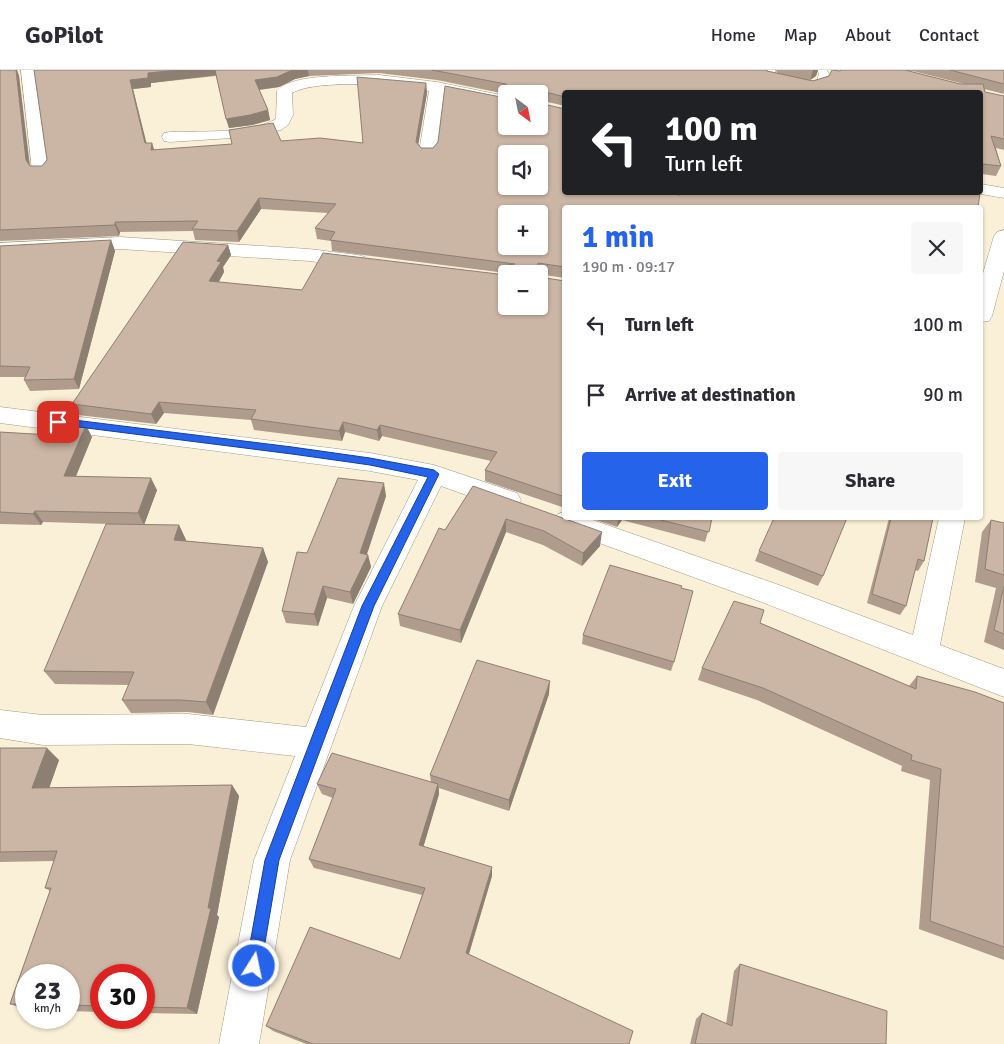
<!DOCTYPE html>
<html lang="en">
<head>
<meta charset="utf-8">
<style>
  :root { --surface:#fff; --page:#f7f7f7; --text:#2b2b33; --muted:#7c7c81; --line:#e1e1e2; --accent:#2563eb }
  body { margin:0; font-family:Signika,sans-serif; background:var(--page); color:var(--text); height:100vh; display:flex; flex-direction:column; font-size:19px; white-space:nowrap }
  * { box-sizing:border-box; margin:0 }
  p { font-size:16px; color:var(--muted) }
  .icon { flex:none; width:28px; height:28px; fill:none; stroke:currentColor; stroke-width:2; stroke-linecap:round; stroke-linejoin:round }
  .map { position:relative; flex:1; overflow:hidden }
  .side { position:absolute; left:562px; top:135px; width:421px; height:315px; display:flex; flex-direction:column; background:var(--surface); border-radius:5px; box-shadow:0 1px 4px #0004 }
  .side>* { flex:none }
  .top-card { position:absolute; left:562px; top:20px; width:421px; height:105px; border-radius:5px; box-shadow:0 1px 4px #0004; background:#202124; color:#fff; overflow:hidden }
  .needle { width:32px; rotate:148deg }
  .fabs { position:absolute; left:498px; top:15px; display:grid; gap:10px }
  .fabs a { display:grid; place-items:center; width:50px; height:50px; border-radius:5px; background:var(--surface); box-shadow:0 1px 4px #0004; font-size:25px }
  .speed { position:absolute; left:15px; top:894px; display:flex; gap:10px; font-size:25px; font-weight:700; text-align:center }
  .speed>* { display:grid; place-content:center; width:65px; height:65px; border-radius:50%; background:var(--surface); box-shadow:0 1px 4px #0004; line-height:1 }
  .speed small { font-size:12px; font-weight:400 }
  .speed .limit { border:8px solid #d22; background:#fff; color:#111 }
  .pin { position:absolute; display:grid; place-items:center; width:42px; height:42px; color:#fff; margin:-21px; border-radius:10px; box-shadow:0 2px 8px #0006 }
  .me { position:absolute; width:55px; margin:-28px; rotate:10deg; stroke-linejoin:round; filter:drop-shadow(0 0 4px #0008) }
  .turn { display:flex; align-items:center; gap:18px; height:105px; padding:0 20px; font-size:22px }
  .turn .icon { width:65px; height:65px; stroke-width:2.5 }
  .turn b { display:block; font-size:35px; line-height:42px }
  .round { display:grid; place-items:center; flex:none; width:52px; height:52px; border-radius:5px; background:var(--page) }
  .summary { display:flex; align-items:center; justify-content:space-between; height:85px; padding:0 20px }
  h1 { font-size:30px; font-weight:800; line-height:38px; color:var(--accent) }
  .button { display:flex; gap:10px; margin-top:auto; padding:10px 20px }
  .button a { flex:1; height:58px; border-radius:5px; background:var(--accent); color:#fff; font-size:20px; font-weight:800; line-height:58px; text-align:center }
  .button a+a { background:var(--page); color:var(--text) }
  ul { padding:0; list-style:none }
  li { display:flex; align-items:center; gap:15px; height:70px; padding:0 20px }
  li div { flex:1 }
  li b { display:block; font-size:19px }
  li em { font-style:normal }
  header { display:flex; align-items:center; gap:30px; box-sizing:border-box; height:70px; padding:0 25px; background:var(--surface); border-bottom:1px solid var(--line) }
  header strong { font-size:24px }
  nav { display:flex; gap:28px; margin-inline-start:auto; font-size:18px }
  .map>svg:first-child { display:block }
  .lines { fill:none; stroke-linecap:round; stroke-linejoin:round }
  .service-casing { stroke:#a29981; stroke-width:1 }
  .minor-casing { stroke:#a29981; stroke-width:1 }
  .service { fill:#fff; fill-rule:evenodd }
  .minor { fill:#fff; fill-rule:evenodd }
  .wall { fill:#af9c8d; fill-rule:evenodd }
  .shaded-wall { fill:#8e7f73 }
  .building { fill:#cbb5a4; stroke:#8e7f73; fill-rule:evenodd }
  .route { fill:#2563eb; stroke:#184099 }
</style>
</head>
<body>
<header>
<strong>GoPilot</strong>
<nav><a>Home</a><a>Map</a><a>About</a><a>Contact</a></nav>
</header>
<div class="map">
<svg width="1004" height="974" viewBox="0 0 1004 974">
  <rect width="100%" height="100%" fill="#faf0d7"/>
  <g class="lines">
    <!-- service casing -->
    <g class="service-casing">
      <path id="service" d="M765,0H775V5L810,12L817,10L819,4L817,0H827L829,4L826,14L811,19L765,9Z"/>
    </g>
    <!-- minor casing -->
    <g class="minor-casing">
      <g id="minor">
        <path d="M21,0H35L50,100L47,104H35L32,100Z"/>
        <path d="M379,5L437,12L506,26V36L444,24L437,82L434,86H422L419,82L429,21C398,16 319,8 292,23L293,45L288,55L281,60L247,67L170,72L164,71L162,67L164,63L170,62C200,61 250,64 276,49L277,21C290,3 357,6 379,5Z"/>
        <path d="M981,114L1004,118V128L975,123L981,122Z"/>
        <path d="M1004,160V201L992,246L989,251L981,252V210L994,166L997,162Z"/>
        <path d="M120,167L309,179L358,185L365,187L368,191L365,195L358,197L309,191L120,179L0,185V173Z"/>
        <path d="M0,337L370,383L434,395L517,423L521,430L517,437L508,440L441,416L382,536L290,790L259,974H219L254,790L295,686L188,674L43,675L0,668V640L43,645L188,644L306,657L354,536L418,410L370,401L0,353Z"/>
        <path d="M565,442V448H587L779,515L913,565L939,448H965L940,575L1004,599V627L759,531L558,458L554,451L558,444Z"/>
      </g>
    </g>
    <!-- service -->
    <use href="#service" class="service"/>
    <!-- minor -->
    <use href="#minor" class="minor"/>
  </g>
  <!-- wall -->
  <g class="wall">
    <path d="M0,0H17L19,6L30,95V96H42L47,90L34,0H767V1L777,3L776,0H818L816,6L810,10L813,11L829,6L841,0H1004V24L984,19L985,22L1004,26V80L996,78L1001,96L996,106L982,104L565,22V36L539,30V24H506L437,10L379,3L309,6L295,9L279,17L259,20L268,40L270,50L252,55L229,58L216,6L151,13V17L133,19L146,73H152L154,80L281,71L363,73L426,13L427,23L418,74L421,78L565,122L680,125L980,122L565,138V208L538,204H506L565,211V438L485,411V400L491,391L382,366L379,371L345,362L342,371L254,360L251,350L164,343L156,354L78,345L72,334L228,175L231,185L223,197L224,202L219,212L302,220L506,205V203L332,181L331,171L317,169L315,158L328,143L261,139L239,172L195,170L193,161L120,162L119,166L0,171ZM907,1H913L964,14H960Z"/>
    <path d="M111,170L115,181L79,319L30,321L24,310L25,307H0V176Z"/>
    <path d="M0,362L92,367L76,406L157,420L144,455L43,452L41,455L0,454Z"/>
    <path d="M473,416L600,476L582,496L543,475L506,462L461,573L400,556L398,544L445,460Z"/>
    <path d="M386,426L367,484L368,485L371,497L353,534L327,528L318,556L286,553L282,541L307,483Z"/>
    <path d="M590,448H712L705,472L622,450L617,457Z"/>
    <path d="M889,448H933L924,491L918,501L915,500L906,536L900,545L867,533Z"/>
    <path d="M991,450L1004,453V580L984,572L996,518L975,512L982,462Z"/>
    <path d="M179,455L186,470V471L263,478L268,492L213,645L188,642L131,643L122,630L129,615L55,614L44,601Z"/>
    <path d="M759,481L823,506L818,516L755,491Z"/>
    <path d="M681,518L674,592L671,601L582,574L583,565Z"/>
    <path d="M760,553L909,616L917,606L1004,633V890L919,859L930,710L901,701L902,696L757,630L698,610L702,598Z"/>
    <path d="M549,624L509,741L439,718V724L423,777L492,806L469,884L629,974H306L273,961L266,956L400,889L422,825L314,798L309,789L333,728L322,724L317,714L431,712L430,705Z"/>
    <path d="M0,678L59,690L49,718L232,715L239,726L217,845L219,847L197,944L144,943V905H101V942L69,941V905H26V940L10,934L50,821L45,818L54,791L0,792Z"/>
    <path d="M740,894L886,974H690L696,949L702,943L726,954L734,901Z"/>
  </g>
  <!-- shaded-wall -->
  <g class="shaded-wall">
    <path d="M16,0H17L19,6L30,100L26,90Z"/>
    <path d="M178,0H215L217,5L151,13V17L133,19L149,83L145,73L130,10L148,3Z"/>
    <path d="M292,0H308L309,6L295,9L279,17L257,20L255,10Z"/>
    <path d="M813,0H818L816,6L810,10Z"/>
    <path d="M426,13L427,23L417,82L416,72Z"/>
    <path d="M268,40L270,50L252,55L229,58L226,49Z"/>
    <path d="M152,73L155,83L151,80Z"/>
    <path d="M259,128L261,139L239,172L237,161Z"/>
    <path d="M115,152L120,162L119,166L115,155Z"/>
    <path d="M111,170L115,181L79,319L74,309Z"/>
    <path d="M228,175L231,185L223,197L224,202L213,221L209,211L217,191Z"/>
    <path d="M159,332L164,343L156,354L151,344Z"/>
    <path d="M343,352L345,362L342,371L339,361Z"/>
    <path d="M86,355L92,367L71,418L64,406Z"/>
    <path d="M380,355L382,366L379,371L377,360Z"/>
    <path d="M151,408L157,420L144,455L138,443Z"/>
    <path d="M384,413L386,426L363,496L360,483Z"/>
    <path d="M35,441L43,452L41,455L33,444Z"/>
    <path d="M618,448H623L622,450L617,457Z"/>
    <path d="M506,449V462L461,573L460,560Z"/>
    <path d="M179,455L186,470L181,484L174,470Z"/>
    <path d="M602,462L600,476L582,496L583,483Z"/>
    <path d="M263,478L268,492L213,645L206,632Z"/>
    <path d="M368,485L371,497L353,534L350,522Z"/>
    <path d="M323,516L327,528L318,556L314,544Z"/>
    <path d="M550,611L549,624L509,741V730Z"/>
    <path d="M47,678L59,690L45,730L32,718Z"/>
    <path d="M438,714L439,724L421,785L419,775Z"/>
    <path d="M232,715L239,726L217,845L219,847L197,944L187,938L208,838Z"/>
    <path d="M492,797V806L467,890L466,883Z"/>
  </g>
  <!-- building -->
  <g class="building">
    <path d="M0,0H16L26,90L30,96H42L47,90L34,0H178L148,3V8L130,10L145,73H152L151,80L232,74L229,60L273,53L281,71L320,68L363,73L357,7L426,13L416,72L421,78H433L438,72L445,16L506,28V56H539V33L565,39V122H657L680,125L681,122H980L978,138H565V197L538,193V204H506V236H539V207L565,211V427L485,400L497,382L380,355L377,360L343,352L339,361L251,349L256,340L159,332L151,344L72,334L183,172L228,175L217,191L221,192L209,211L302,220L323,183L506,205L508,195L515,194L330,170L335,162L315,158L336,134L259,128L237,161L192,159L198,151L115,152V155L0,160ZM506,84H539V116H506ZM506,144H539V176H506Z"/>
    <path d="M215,0H292L277,7L255,10L268,40L250,45L226,49Z"/>
    <path d="M432,0H767V1L813,11L829,6L832,0L840,1L841,0H905L960,14H983L985,22L1004,26V69L991,66L1001,96L983,94L981,107V22H565V27L538,20V24H508L506,14Z"/>
    <path d="M950,0H1004V14Z"/>
    <path d="M111,170L74,309L24,310L30,297L0,296V176Z"/>
    <path d="M59,351L86,355L64,406L151,408L138,443L35,441L33,444L0,442V362L50,365Z"/>
    <path d="M338,408L384,413L360,483L368,485L350,522L323,516L314,544L282,541L297,482L307,483Z"/>
    <path d="M473,416L602,462L583,483L544,461L506,449L460,560L398,544L439,458L445,460Z"/>
    <path d="M653,448H712L709,462Z"/>
    <path d="M774,448H847L823,506L759,481Z"/>
    <path d="M891,448H933L924,491L918,489L906,536L872,524Z"/>
    <path d="M991,450L1004,453V505L985,499Z"/>
    <path d="M106,454L179,455L174,470L263,478L206,632L180,630H122L134,602L44,601Z"/>
    <path d="M610,495L682,516L681,518L693,521L674,592L583,565Z"/>
    <path d="M1004,516V564L994,560Z"/>
    <path d="M734,531L764,540L760,553L916,619L917,606L975,622L1004,633V877L930,851L941,699L911,690L912,685L763,618L702,598Z"/>
    <path d="M477,590L550,611L509,730L430,705Z"/>
    <path d="M0,678H47L32,718L232,715L208,838H211L187,938L144,937V905H101V936L69,935V905H26V934H10L51,818H45L57,781L0,782Z"/>
    <path d="M332,683L438,714L419,775L492,797L466,883L633,961L629,974H313L266,956L310,857L400,889L425,818L309,789L336,719L317,714Z"/>
    <path d="M740,894L887,941L886,974H695L702,943L732,956Z"/>
  </g>
  <!-- route -->
  <path class="route" d="M58,348L292,377L370,388L434,400L439,404L374,536L279,790L261,896L259,902L254,904L248,902L246,896L265,790L362,536L428,407L370,395L292,384L55,354L54,352Z"/>
</svg>
<div class="fabs">
<a><svg class="needle" viewBox="-14 -14 28 28"><path d="M0-13l5 13h-10z" fill="#e53935"/><path d="M0 13l5-13h-10z" fill="#7c7c81"/></svg></a>
<a><svg class="icon" aria-label="sound" viewBox="0 0 24 24"><path d="M4 9h4l5-4v14l-5-4H4zM17 9q2 3 0 6"/></svg></a>
<a>+</a>
<a>−</a>
</div>
<div class="speed"><div>23<small>km/h</small></div><div class="limit">30</div></div>
<div class="pin" style="left:58px;top:352px;background:#d93025"><svg class="icon" aria-label="arrive" viewBox="0 0 24 24"><path d="M6 21V4h12l-3 4 3 4H6"/></svg></div>
<svg class="me" style="left:254px;top:896px" viewBox="-20 -20 40 40"><circle r="17" fill="#2563eb" stroke="#fff" stroke-width="3"/><path d="M0-11L8 9 0 5-8 9z" fill="#fff"/></svg>
<div class="top-card">
<div class="turn"><svg class="icon" aria-label="left" viewBox="0 0 24 24"><path d="M17 20v-9H6M10 6l-5 5 5 5"/></svg><div><b>100 m</b>Turn left</div></div>
</div>
<section class="side">
<div class="summary"><div><h1>1 min</h1><p>190 m · 09:17</p></div><a class="round"><svg class="icon" aria-label="close" viewBox="0 0 24 24"><path d="M6 6l12 12M18 6L6 18"/></svg></a></div>
<ul>
<li><svg class="icon" aria-label="left" viewBox="0 0 24 24"><path d="M17 20v-9H6M10 6l-5 5 5 5"/></svg><div><b>Turn left</b></div><em>100 m</em></li>
<li><svg class="icon" aria-label="arrive" viewBox="0 0 24 24"><path d="M6 21V4h12l-3 4 3 4H6"/></svg><div><b>Arrive at destination</b></div><em>90 m</em></li>
</ul>
<div class="button"><a>Exit</a><a>Share</a></div>
</section>
</div>
</body>
</html>
